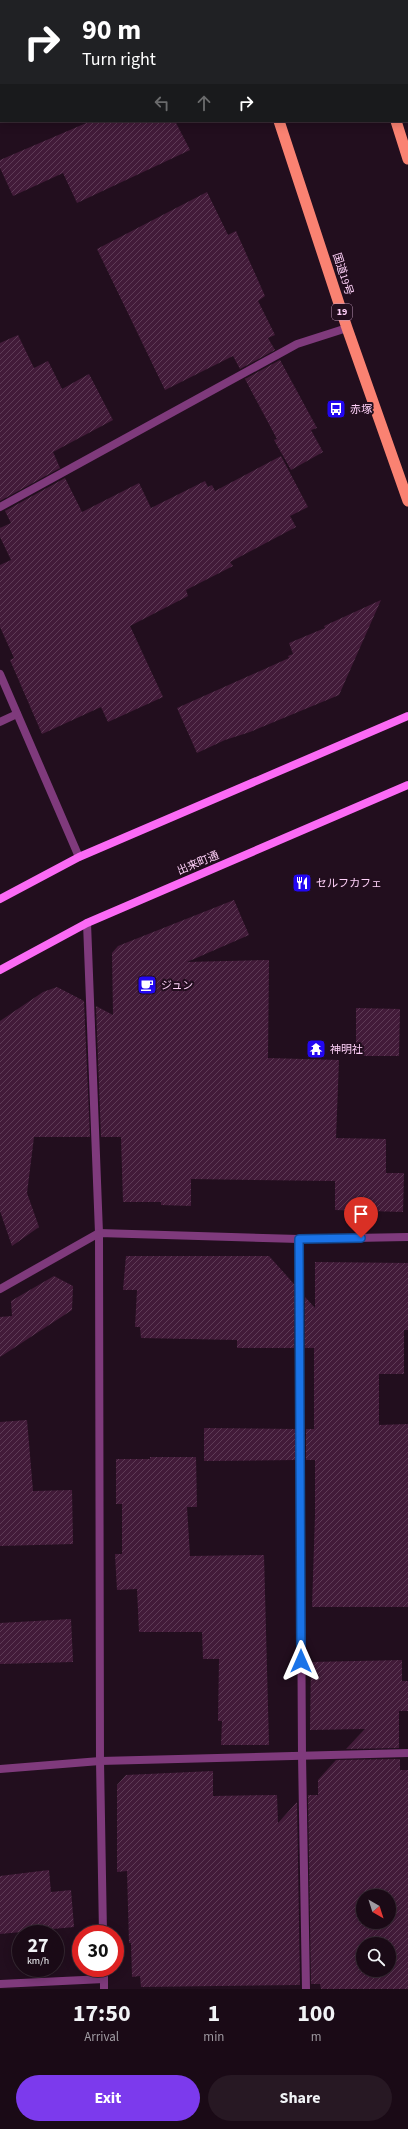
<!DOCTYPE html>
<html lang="en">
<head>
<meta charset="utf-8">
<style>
  :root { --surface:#1a0a16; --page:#271823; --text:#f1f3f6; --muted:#9f9aa1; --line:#382b35; --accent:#7c3aed }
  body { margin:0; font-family:"Source Sans 3","Noto Sans JP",sans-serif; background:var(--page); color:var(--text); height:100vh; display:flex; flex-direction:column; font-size:15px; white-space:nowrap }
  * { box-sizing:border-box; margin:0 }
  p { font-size:13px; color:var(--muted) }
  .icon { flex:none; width:22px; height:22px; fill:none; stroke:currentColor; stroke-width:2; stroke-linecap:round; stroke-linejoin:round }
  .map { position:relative; height:1989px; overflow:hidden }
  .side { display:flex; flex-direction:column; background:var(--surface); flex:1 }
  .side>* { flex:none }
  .banner { position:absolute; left:0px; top:0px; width:408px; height:122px; box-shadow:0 2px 10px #0003,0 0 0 1px var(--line); background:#202124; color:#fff; overflow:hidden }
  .needle { width:26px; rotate:141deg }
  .tools { position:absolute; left:356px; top:1889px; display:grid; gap:8px }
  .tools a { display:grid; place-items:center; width:40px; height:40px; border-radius:50%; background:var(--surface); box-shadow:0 2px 10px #0003,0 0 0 1px var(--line); font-size:20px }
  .speed { position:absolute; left:12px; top:1925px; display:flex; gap:8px; font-size:20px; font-weight:700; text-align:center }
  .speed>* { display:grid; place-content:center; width:52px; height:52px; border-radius:50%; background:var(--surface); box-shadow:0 2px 10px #0003,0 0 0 1px var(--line); line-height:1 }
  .speed small { font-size:10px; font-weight:400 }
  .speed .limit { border:6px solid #d22; background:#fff; color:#111 }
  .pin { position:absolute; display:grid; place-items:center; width:34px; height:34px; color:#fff; margin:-41px -17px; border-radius:50% 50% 50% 0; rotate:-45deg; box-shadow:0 0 4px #0007 }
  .pin .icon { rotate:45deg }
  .me { position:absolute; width:44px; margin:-22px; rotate:0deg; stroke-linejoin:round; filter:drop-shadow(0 0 3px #0008) }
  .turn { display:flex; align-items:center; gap:14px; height:84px; padding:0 16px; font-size:18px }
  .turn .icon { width:52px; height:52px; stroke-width:2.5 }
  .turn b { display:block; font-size:28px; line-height:34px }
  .lanes { display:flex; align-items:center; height:38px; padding:0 16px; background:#0003; justify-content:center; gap:20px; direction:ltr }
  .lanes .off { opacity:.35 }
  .eta { display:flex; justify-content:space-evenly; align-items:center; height:68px; text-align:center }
  .eta b { font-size:24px; font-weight:700; line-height:28px }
  .action { display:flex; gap:8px; margin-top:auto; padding:8px 16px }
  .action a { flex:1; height:46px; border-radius:24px; background:var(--accent); color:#fff; font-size:16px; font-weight:700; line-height:46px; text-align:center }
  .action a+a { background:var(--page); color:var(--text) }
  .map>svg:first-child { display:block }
  .building { fill:url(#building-hatch); fill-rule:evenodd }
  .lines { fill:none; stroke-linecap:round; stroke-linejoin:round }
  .minor { stroke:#7f3a7c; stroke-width:8 }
  .secondary { stroke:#fb6af5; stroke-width:8 }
  .trunk { stroke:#fa8272; stroke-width:11 }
  .route-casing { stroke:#114b97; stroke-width:10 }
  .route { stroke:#1a73e8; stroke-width:7 }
  .labels { text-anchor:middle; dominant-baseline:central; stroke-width:4; stroke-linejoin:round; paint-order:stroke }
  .shield { fill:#220e1e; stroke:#bc96b7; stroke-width:1 }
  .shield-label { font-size:10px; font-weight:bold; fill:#fed0f8 }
  .street-label { font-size:11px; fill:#fed0f8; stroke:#220e1e }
  .poi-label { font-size:11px; fill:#fed0f8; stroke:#220e1e; text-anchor:start }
</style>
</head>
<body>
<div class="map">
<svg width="408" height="1989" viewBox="0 0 408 1989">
  <defs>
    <pattern id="building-hatch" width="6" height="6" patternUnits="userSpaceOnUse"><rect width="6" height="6" fill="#421b39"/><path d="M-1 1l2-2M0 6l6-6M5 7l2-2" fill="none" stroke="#5e3b56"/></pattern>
  </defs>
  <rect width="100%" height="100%" fill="#220e1e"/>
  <!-- building -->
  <g class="building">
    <path d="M91,121H175L190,150L77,203L63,173L13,196L0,168V160Z"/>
    <path d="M207,192L228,235L236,231L265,296L258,301L275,335L268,338L275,350L240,369L233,356L165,390L97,249Z"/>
    <path d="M18,335L34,368L48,361L62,389L89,374L113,420L53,452L60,468L0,501V343Z"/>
    <path d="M280,360L317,428L311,430L323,452L291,470L274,440L277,439L245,379Z"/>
    <path d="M281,456L308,507L290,516L296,527L230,562L233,566L186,590L188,596L130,626L163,697L108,722L101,707L42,734L10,660L14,658L0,627V565L11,560L0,537V528L11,523L5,511L65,478L82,512L139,483L151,508L205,481L208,487L212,485L215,491Z"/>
    <path d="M381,600L339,695L250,732L225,740L197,753L177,708L289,658L288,656L293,654L289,643L325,628L324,626Z"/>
    <path d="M234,900L249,935L187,962L269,960L268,1058L339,1060L336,1138L386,1139V1173H404L403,1212L335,1210V1181L191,1179V1206L161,1205V1202H123L121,1137H101L96,1006L113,1015L112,953L118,946Z"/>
    <path d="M57,987L84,1001L90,1137H34L27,1193L39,1227L12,1246L0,1211V1021L43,992Z"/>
    <path d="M356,1008L400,1009L399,1056H356Z"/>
    <path d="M126,1256H269L294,1284V1348H237V1340L141,1338L140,1327H135L137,1290H123Z"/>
    <path d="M315,1262L408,1263V1330H404V1374H379V1425L408,1424V1607H312L315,1516V1460H306V1429H314V1348H305V1297L315,1308Z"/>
    <path d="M54,1276L73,1286L72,1310L0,1357V1317L12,1316L11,1301Z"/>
    <path d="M27,1420L33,1491L72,1490L73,1544L0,1546V1422Z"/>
    <path d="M204,1428L295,1429V1460L204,1461Z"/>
    <path d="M150,1457H196L197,1507H187L190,1556L264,1555L269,1745H221L222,1721H218L219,1659H203L202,1632H139L137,1589L117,1590L115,1554H122V1504H116V1459H150Z"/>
    <path d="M71,1619L73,1662L0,1664V1623Z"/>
    <path d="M402,1660V1681H408V1711H399V1748L346,1749L365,1729L310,1730L311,1662Z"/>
    <path d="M400,1759V1770H408V1989H321L320,1984H311L308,1795H318V1780L336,1760ZM363,1896H389V1922H363ZM363,1944H389V1970H363Z"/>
    <path d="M213,1771V1796L277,1795L278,1823L297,1802L300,1985L141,1987L140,1976L132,1977L131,1943H129L127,1871L117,1872V1785L126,1775Z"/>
    <path d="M49,1870L51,1892L71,1890L74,1927L0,1934V1876Z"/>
  </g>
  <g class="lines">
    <!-- minor -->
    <g class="minor">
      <path d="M386,1L389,0"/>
      <path d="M0,507L297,344L347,328"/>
      <path d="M0,674L79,857"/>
      <path d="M0,722L17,714"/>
      <path d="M87,923L99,1233L100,1761L103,1934"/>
      <path d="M299,1239L302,1755L306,1989"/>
      <path d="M0,1289L99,1233L299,1239L408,1237"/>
      <path d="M0,1769L100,1761L408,1753"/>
      <path d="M104,1968V1989"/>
      <path d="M0,1984L104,1979"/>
    </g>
    <!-- secondary -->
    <g class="secondary">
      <path d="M0,899L79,857L408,716"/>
      <path d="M0,970L87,923L408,785"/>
    </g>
    <!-- trunk -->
    <g class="trunk">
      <path d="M240,0V1"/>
      <path d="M357,0V1"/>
      <path d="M279,121L347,328L408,501"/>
      <path d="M396,121L408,159"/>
    </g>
  </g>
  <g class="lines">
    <!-- route casing -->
    <g class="route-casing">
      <path id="route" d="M301,1661L299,1239L361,1238"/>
    </g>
    <!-- route -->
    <use href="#route" class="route"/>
  </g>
  <!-- icons -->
  <defs>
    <g id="bus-square" transform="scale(1)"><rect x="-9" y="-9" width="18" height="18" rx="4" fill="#2207f2" stroke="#220e1e"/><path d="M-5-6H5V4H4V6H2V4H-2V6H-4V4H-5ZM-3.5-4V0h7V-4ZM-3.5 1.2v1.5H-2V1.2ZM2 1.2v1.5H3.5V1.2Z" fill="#fff"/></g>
    <g id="restaurant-square" transform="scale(1)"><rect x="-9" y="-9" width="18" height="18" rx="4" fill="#2207f2" stroke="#220e1e"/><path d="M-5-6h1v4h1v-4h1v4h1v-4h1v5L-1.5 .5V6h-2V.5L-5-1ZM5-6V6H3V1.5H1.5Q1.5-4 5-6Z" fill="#fff"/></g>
    <g id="cafe-square" transform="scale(1)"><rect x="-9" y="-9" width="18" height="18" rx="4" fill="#2207f2" stroke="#220e1e"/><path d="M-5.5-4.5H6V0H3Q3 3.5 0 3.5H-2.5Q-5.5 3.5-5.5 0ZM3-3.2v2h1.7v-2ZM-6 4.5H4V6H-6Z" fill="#fff"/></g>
    <g id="temple-square" transform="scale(1)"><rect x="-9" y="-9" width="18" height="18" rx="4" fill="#2207f2" stroke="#220e1e"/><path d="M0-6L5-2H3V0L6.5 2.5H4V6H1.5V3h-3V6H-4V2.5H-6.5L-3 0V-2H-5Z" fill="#fff"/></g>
  </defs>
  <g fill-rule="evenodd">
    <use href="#bus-square" x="336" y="409"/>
    <use href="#restaurant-square" x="302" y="883"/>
    <use href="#cafe-square" x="147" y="985"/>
    <use href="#temple-square" x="316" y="1049"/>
  </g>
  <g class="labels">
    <!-- shield labels -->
    <rect class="shield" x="332" y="304" width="20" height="16" rx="3"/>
    <g class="shield-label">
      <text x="342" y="312">19</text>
    </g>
    <!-- street labels -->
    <g class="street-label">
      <text transform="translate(343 274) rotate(72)">国道19号</text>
      <text transform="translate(198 863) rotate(-23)">出来町通</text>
    </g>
    <!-- poi labels -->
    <g class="poi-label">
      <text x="350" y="409">赤塚</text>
      <text x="316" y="883">セルフカフェ</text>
      <text x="161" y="985">ジュン</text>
      <text x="330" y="1049">神明社</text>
    </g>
  </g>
</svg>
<div class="tools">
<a><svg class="needle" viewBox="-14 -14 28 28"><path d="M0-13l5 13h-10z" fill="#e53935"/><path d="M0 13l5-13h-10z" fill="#9f9aa1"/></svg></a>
<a><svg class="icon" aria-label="search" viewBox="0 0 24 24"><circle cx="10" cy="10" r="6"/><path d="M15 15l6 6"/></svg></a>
</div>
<div class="speed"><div>27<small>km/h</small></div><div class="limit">30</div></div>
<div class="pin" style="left:361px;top:1238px;background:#d93025"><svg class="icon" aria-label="arrive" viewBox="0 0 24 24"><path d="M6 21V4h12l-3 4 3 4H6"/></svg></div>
<svg class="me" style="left:301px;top:1661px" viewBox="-20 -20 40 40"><path d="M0-17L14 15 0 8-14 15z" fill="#1a73e8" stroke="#fff" stroke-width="4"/></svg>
<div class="banner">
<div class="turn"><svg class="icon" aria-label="right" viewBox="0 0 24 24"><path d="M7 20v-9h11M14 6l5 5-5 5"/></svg><div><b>90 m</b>Turn right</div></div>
<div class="lanes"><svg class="icon off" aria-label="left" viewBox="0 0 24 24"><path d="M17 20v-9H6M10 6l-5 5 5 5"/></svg><svg class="icon off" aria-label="ahead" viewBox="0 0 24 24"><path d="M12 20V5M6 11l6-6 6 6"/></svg><svg class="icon" aria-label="right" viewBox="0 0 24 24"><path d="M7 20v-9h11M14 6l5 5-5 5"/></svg></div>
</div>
</div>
<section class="side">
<div class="eta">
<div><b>17:50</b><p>Arrival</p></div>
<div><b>1</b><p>min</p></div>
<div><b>100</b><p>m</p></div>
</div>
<div class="action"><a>Exit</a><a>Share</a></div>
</section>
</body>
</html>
